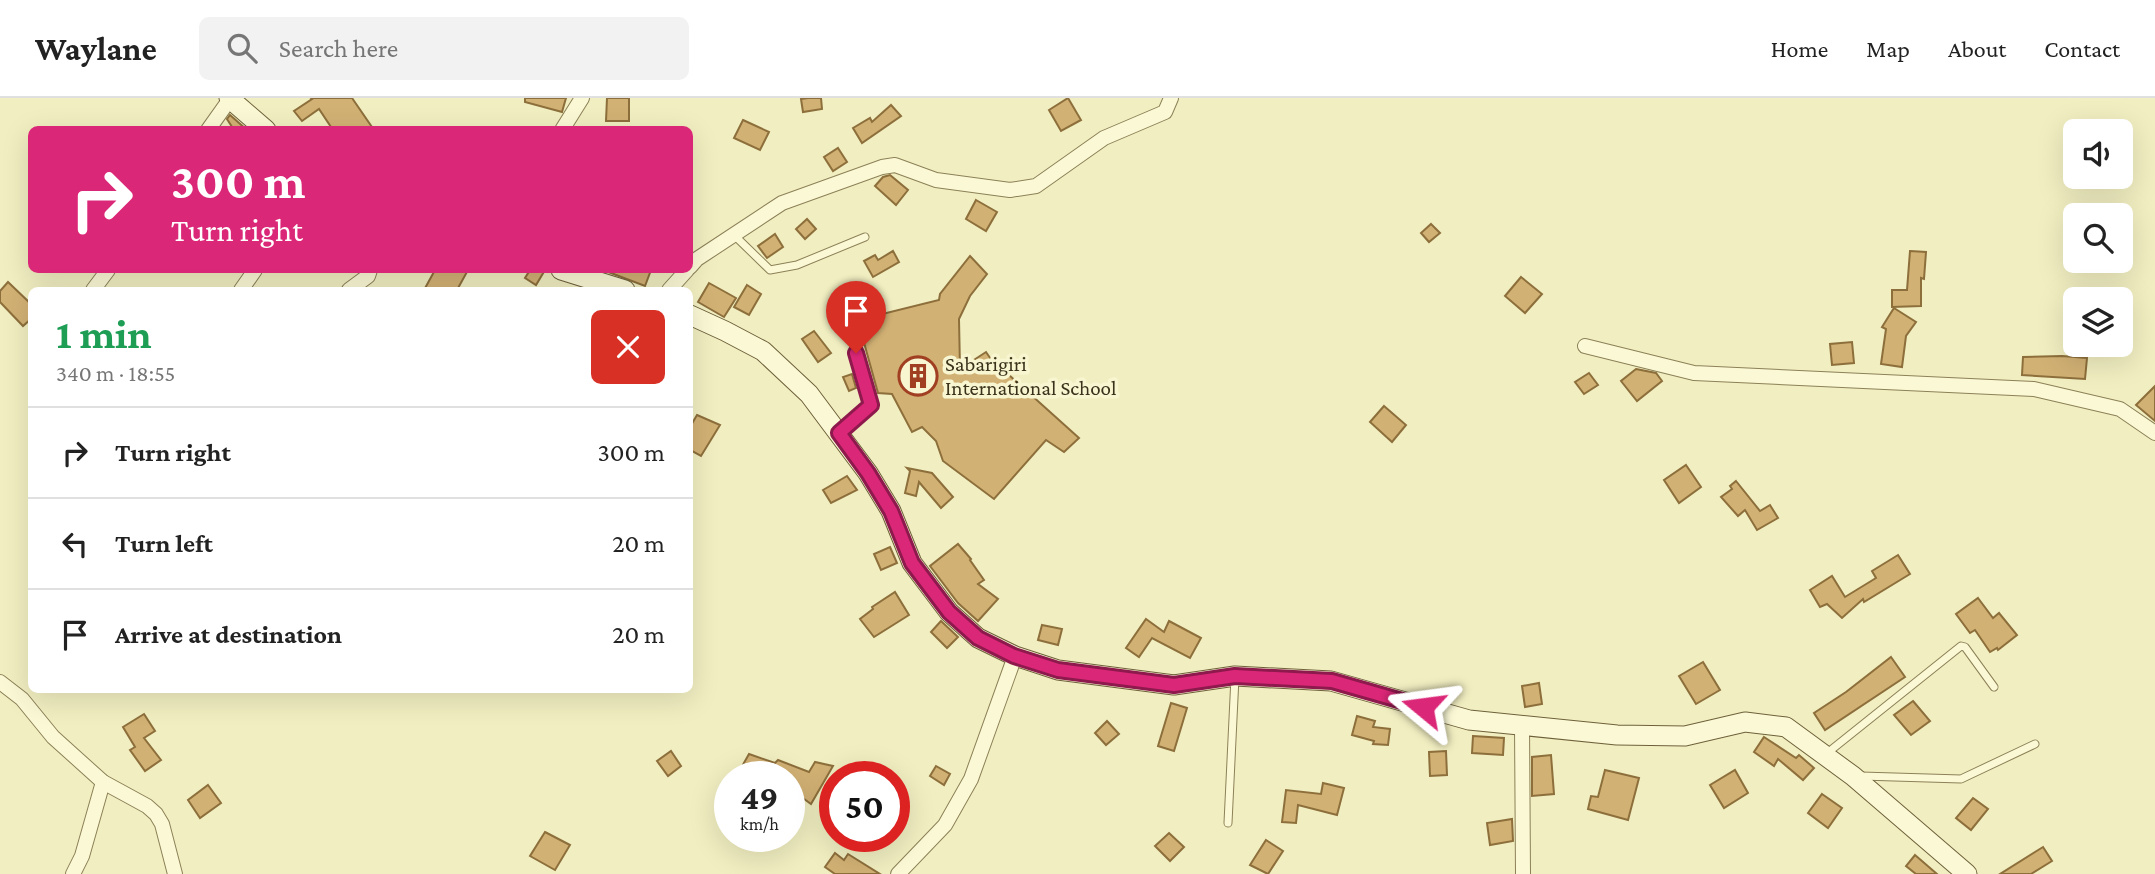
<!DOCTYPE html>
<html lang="en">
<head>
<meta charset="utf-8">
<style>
  :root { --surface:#fff; --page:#f2f2f2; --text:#222; --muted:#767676; --line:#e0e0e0 }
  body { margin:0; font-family:"Crimson Pro",serif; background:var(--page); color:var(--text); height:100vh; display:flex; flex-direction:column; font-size:26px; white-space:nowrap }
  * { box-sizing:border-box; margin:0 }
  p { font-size:23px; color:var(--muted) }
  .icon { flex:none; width:38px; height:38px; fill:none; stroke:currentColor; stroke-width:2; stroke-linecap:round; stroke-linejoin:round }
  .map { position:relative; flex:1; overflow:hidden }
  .panel { position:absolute; left:28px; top:189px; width:665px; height:406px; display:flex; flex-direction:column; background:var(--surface); border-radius:10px; box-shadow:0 7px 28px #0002 }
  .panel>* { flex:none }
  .top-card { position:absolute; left:28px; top:28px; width:665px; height:147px; border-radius:10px; box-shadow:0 7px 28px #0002; background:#db2777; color:#fff; overflow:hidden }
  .fabs { position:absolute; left:2063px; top:21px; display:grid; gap:14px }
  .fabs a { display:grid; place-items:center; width:70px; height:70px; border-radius:10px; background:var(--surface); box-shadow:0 7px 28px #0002; font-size:35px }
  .speed { position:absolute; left:714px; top:663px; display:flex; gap:14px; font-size:35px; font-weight:700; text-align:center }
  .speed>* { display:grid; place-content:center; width:91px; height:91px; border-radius:50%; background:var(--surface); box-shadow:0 7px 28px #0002; line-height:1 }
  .speed small { font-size:18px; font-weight:400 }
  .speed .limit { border:10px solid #d22; background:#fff; color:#111 }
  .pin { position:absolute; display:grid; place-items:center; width:60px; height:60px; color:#fff; margin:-72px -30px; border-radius:50% 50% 50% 0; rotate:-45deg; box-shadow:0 0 7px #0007 }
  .pin .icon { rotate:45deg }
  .me { position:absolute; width:77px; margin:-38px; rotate:286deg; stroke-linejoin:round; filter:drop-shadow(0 0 5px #0008) }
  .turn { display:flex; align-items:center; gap:24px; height:147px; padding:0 28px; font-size:32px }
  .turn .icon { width:91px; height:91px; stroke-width:2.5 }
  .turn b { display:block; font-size:49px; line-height:60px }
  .round { display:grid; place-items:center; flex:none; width:74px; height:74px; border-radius:10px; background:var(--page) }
  .head { display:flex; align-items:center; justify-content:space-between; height:119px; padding:0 28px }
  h1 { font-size:42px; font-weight:700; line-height:52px; color:#1e9e55 }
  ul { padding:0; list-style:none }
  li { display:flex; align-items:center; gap:21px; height:91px; padding:0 28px; border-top:2px solid var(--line) }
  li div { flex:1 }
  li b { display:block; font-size:26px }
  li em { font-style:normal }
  header { display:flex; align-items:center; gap:42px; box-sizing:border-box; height:98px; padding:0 35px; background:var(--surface); border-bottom:2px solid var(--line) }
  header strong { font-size:33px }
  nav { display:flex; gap:38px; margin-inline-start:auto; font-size:24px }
  .search { width:490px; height:63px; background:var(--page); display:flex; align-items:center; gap:18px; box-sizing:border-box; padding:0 24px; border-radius:10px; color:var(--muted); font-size:26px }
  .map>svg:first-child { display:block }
  .building { fill:#d2b174; stroke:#8d6f3b; stroke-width:2 }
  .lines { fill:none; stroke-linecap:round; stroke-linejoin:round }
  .lane-casing { stroke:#8c8057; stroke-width:9 }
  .street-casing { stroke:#8c8057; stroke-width:16 }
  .secondary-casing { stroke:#6e603a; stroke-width:21 }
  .lane { stroke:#fbf9d5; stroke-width:7 }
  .street { stroke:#fbf9d5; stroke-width:14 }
  .secondary { stroke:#fbf9d5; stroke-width:19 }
  .route-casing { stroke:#8e194d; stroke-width:18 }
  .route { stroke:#db2777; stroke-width:12 }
  .labels { text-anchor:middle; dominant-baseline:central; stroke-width:7; stroke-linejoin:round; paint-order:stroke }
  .poi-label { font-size:21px; fill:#3b321c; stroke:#f8f6d1; text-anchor:start }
</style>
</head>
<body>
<header>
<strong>Waylane</strong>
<div class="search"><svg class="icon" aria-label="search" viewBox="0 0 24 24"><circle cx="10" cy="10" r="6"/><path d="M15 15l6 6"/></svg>Search here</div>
<nav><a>Home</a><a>Map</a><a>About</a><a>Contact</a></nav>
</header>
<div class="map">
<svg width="2155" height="776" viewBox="0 0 2155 776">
  <rect width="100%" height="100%" fill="#f1eec1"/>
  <!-- building -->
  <g class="building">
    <path d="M311,0H352L374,32H333L319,11L302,23L294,13L312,1Z"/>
    <path d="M525,0H566L562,14L525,4Z"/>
    <path d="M607,0H629V23H606Z"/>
    <path d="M808,0H821L822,11L803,14L801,1Z"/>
    <path d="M1068,0L1081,22L1061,33L1049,12Z"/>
    <path d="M891,7L901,18L862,45L853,30L870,20L872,24Z"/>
    <path d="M230,17L247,32H234L227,21Z"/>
    <path d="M743,22L769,34L760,52L734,40Z"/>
    <path d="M838,50L847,64L833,73L824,59Z"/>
    <path d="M890,77L908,92L896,107L875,88L883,79Z"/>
    <path d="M976,102L997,114L986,133L966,121Z"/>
    <path d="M807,121L816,131L805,141L796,131Z"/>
    <path d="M1431,126L1440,135L1429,144L1421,135Z"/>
    <path d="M775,136L783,149L767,160L758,148Z"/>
    <path d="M893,153L899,164L873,179L864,163L875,157L878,162Z"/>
    <path d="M1910,153L1926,154L1924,181L1921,180V208L1892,209V192H1907Z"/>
    <path d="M970,158L987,176L970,198L959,221L960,271L986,254L1004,280L1009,277L1079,340L1064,354L1046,342L994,401L943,363L936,343L922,329L912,334L892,296L878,295L863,241L856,238L854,223L939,202L940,196Z"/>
    <path d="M435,172H468L457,192H424Z"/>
    <path d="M530,172H545L536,187L525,180Z"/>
    <path d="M603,172H651L645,188Z"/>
    <path d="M1521,179L1542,196L1525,215L1505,198Z"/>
    <path d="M8,184L32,207V220L23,228L0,204V193Z"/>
    <path d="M709,185L736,200L724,219L698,204Z"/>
    <path d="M747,187L761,196L749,217L734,209Z"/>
    <path d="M1894,210L1916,224L1906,238L1902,269L1881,266L1886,231L1882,229Z"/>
    <path d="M814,233L831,255L818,264L802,241Z"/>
    <path d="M1852,244L1854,265L1832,267L1830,246Z"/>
    <path d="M2062,258L2087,260L2085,281L2022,277L2023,259Z"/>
    <path d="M1636,271L1656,275L1662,283L1637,303L1621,283Z"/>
    <path d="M1589,275L1598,287L1584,296L1575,284Z"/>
    <path d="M852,276L856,290L849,293L843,279Z"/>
    <path d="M2155,288V323L2136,307Z"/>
    <path d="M1384,308L1406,327L1392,344L1370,324Z"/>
    <path d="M697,317L720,327L701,358L690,352V329Z"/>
    <path d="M1686,367L1701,389L1679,405L1664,382Z"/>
    <path d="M907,370L932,375L953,399L941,410L919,384L916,398L905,395L910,373Z"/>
    <path d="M847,378L857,392L831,405L823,392Z"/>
    <path d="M1736,383L1760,413L1770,407L1778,420L1757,432L1745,412L1738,418L1721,399L1732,391L1730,388Z"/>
    <path d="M958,446L971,461L970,462L984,482L978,486L998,501L978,523L958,505L930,468Z"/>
    <path d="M890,449L897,465L881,472L874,456Z"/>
    <path d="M1898,457L1910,476L1864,504L1863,501L1842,520L1827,506L1820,509L1810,492L1832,478L1845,499L1876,480L1872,473Z"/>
    <path d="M895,494L909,517L874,539L860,521L873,511L872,509Z"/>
    <path d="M1978,500L1993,520L1999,515L2017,537L1998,552L1997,550L1990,554L1975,532L1970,535L1956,516Z"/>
    <path d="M1146,521L1164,534L1169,523L1201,540L1190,560L1152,540L1139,559L1126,550Z"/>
    <path d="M941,523L958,539L947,550L931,534Z"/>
    <path d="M1042,527L1062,531L1058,547L1038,542Z"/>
    <path d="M1891,559L1905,579L1825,632L1814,615L1846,594Z"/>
    <path d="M1703,564L1720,592L1696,606L1679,578Z"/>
    <path d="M1539,585L1542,606L1525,609L1522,588Z"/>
    <path d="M1913,603L1930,623L1911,637L1894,617Z"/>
    <path d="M1171,605L1187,610L1174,653L1158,648Z"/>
    <path d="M144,616L155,633L144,640L161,662L145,673L130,652L135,649L123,629Z"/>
    <path d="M1357,618L1375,623L1373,629L1390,631L1388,647L1373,646L1374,643L1352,637Z"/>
    <path d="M1107,623L1119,636L1106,647L1095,635Z"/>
    <path d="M1473,638L1504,640L1503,657L1472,655Z"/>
    <path d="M1764,639L1796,660L1799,657L1814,670L1803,682L1778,661L1774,668L1754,654Z"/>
    <path d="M671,653L681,668L668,678L657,663Z"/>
    <path d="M1446,653L1447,677L1430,678L1429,654Z"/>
    <path d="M749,656L775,665L778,662L809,674L815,664L833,668L811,706L796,695L799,690L789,686V679H770L761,676L759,679H736Z"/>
    <path d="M1551,657L1554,696L1532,698V659Z"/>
    <path d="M936,668L950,676L944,687L930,678Z"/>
    <path d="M1605,672L1639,680L1628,722L1588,711L1591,698L1598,699Z"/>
    <path d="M1735,672L1748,695L1724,710L1710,687Z"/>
    <path d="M1323,685L1344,690L1337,717L1298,707L1296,725L1282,724L1286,692L1321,696Z"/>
    <path d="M208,687L221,705L200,720L188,702Z"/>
    <path d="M1822,696L1842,710L1828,730L1808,715Z"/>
    <path d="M1973,700L1988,711L1971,732L1956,720Z"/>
    <path d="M1512,721L1513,743L1490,747L1487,725Z"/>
    <path d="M545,734L570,747L555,772L530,758Z"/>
    <path d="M1169,735L1184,749L1170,763L1155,748Z"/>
    <path d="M1266,742L1283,753L1268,776L1250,767Z"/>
    <path d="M2043,749L2052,763L2031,776H2000Z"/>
    <path d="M835,755L844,762L848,756L880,776H835L825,769Z"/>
    <path d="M1915,757L1937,776H1916L1906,768Z"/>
  </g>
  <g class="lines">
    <!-- lane casing -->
    <g class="lane-casing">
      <g id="lane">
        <path d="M734,137L770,172L797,167L865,139"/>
        <path d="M1826,656L1961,548L1965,549L1994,589"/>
        <path d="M1861,678L1961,681L2035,646"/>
        <path d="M1228,725L1235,579"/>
      </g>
    </g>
    <!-- street casing -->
    <g class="street-casing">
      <g id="street">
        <path d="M208,32L230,1"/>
        <path d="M562,32L582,0"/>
        <path d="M690,169L697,161L782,105L882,69L895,67L936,82L1010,92L1036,88L1104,40L1165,14L1171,0"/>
        <path d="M93,192L108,172"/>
        <path d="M241,192L255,172"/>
        <path d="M349,192L368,178L370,172"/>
        <path d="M669,192L687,172"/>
        <path d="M1585,248L1694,275L2034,291L2120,311L2155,335"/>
        <path d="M839,335L871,307L856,255"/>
        <path d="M0,584L22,601L53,639L103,684L147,708L156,716L162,726L175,776"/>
        <path d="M1522,627L1523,776"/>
        <path d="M73,776L82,758L103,684"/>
        <path d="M898,776L945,727L971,681L1015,558"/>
      </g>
    </g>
    <!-- secondary casing -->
    <g class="secondary-casing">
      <g id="secondary">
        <path d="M229,0L266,32"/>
        <path d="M561,172L625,192"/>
        <path d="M690,217L725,233L763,253L809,296L868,375L891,413L912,465L949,514L978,540L1015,558L1058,572L1174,587L1235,578L1331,583L1469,622L1617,637L1685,638L1745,624L1786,629L1853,678L1967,776"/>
      </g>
    </g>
    <!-- lane -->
    <use href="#lane" class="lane"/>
    <!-- street -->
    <use href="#street" class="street"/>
    <!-- secondary -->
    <use href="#secondary" class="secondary"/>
  </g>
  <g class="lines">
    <!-- route casing -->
    <g class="route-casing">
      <path id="route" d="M856,255L871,307L839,335L868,375L891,413L912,465L949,514L978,540L1014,558L1058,572L1174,587L1235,578L1332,583L1423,609"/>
    </g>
    <!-- route -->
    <use href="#route" class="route"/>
  </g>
  <!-- icons -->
  <defs>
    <g id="building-ring" transform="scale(2.0125)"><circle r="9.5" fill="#f8f6d1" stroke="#a03f22" stroke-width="1.5"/><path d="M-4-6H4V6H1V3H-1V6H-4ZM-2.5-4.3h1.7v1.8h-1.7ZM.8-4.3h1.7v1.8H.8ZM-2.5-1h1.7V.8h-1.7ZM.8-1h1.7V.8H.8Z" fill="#a03f22"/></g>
  </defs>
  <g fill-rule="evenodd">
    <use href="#building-ring" x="918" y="278"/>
  </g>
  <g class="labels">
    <!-- poi labels -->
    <g class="poi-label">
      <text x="945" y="266">Sabarigiri<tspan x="945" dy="24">International School</tspan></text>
    </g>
  </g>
</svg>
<div class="fabs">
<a><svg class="icon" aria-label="sound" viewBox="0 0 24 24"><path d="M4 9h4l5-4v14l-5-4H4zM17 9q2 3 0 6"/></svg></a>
<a><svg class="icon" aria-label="search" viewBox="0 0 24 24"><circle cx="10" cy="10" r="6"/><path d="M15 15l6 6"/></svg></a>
<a><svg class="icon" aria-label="layers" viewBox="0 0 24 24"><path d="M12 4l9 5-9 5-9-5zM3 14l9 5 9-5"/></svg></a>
</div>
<div class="speed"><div>49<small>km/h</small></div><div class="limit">50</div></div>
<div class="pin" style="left:856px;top:255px;background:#d93025"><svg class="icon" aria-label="arrive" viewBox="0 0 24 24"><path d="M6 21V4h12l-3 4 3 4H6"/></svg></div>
<svg class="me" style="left:1423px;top:609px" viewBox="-20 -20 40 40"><path d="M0-17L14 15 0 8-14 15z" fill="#db2777" stroke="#fff" stroke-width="4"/></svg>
<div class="top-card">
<div class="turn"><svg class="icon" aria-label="right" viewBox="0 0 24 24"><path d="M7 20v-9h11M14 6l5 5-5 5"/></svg><div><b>300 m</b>Turn right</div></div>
</div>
<section class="panel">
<div class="head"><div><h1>1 min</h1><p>340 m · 18:55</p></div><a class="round" style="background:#d93025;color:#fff"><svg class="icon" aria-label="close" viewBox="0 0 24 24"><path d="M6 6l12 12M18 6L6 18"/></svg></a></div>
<ul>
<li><svg class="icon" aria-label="right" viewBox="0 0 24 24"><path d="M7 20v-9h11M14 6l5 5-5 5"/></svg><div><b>Turn right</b></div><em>300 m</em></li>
<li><svg class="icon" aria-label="left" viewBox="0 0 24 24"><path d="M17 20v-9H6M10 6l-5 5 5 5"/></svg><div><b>Turn left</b></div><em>20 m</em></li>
<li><svg class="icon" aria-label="arrive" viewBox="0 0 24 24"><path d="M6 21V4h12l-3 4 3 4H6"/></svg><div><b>Arrive at destination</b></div><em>20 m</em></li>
</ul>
</section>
</div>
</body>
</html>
